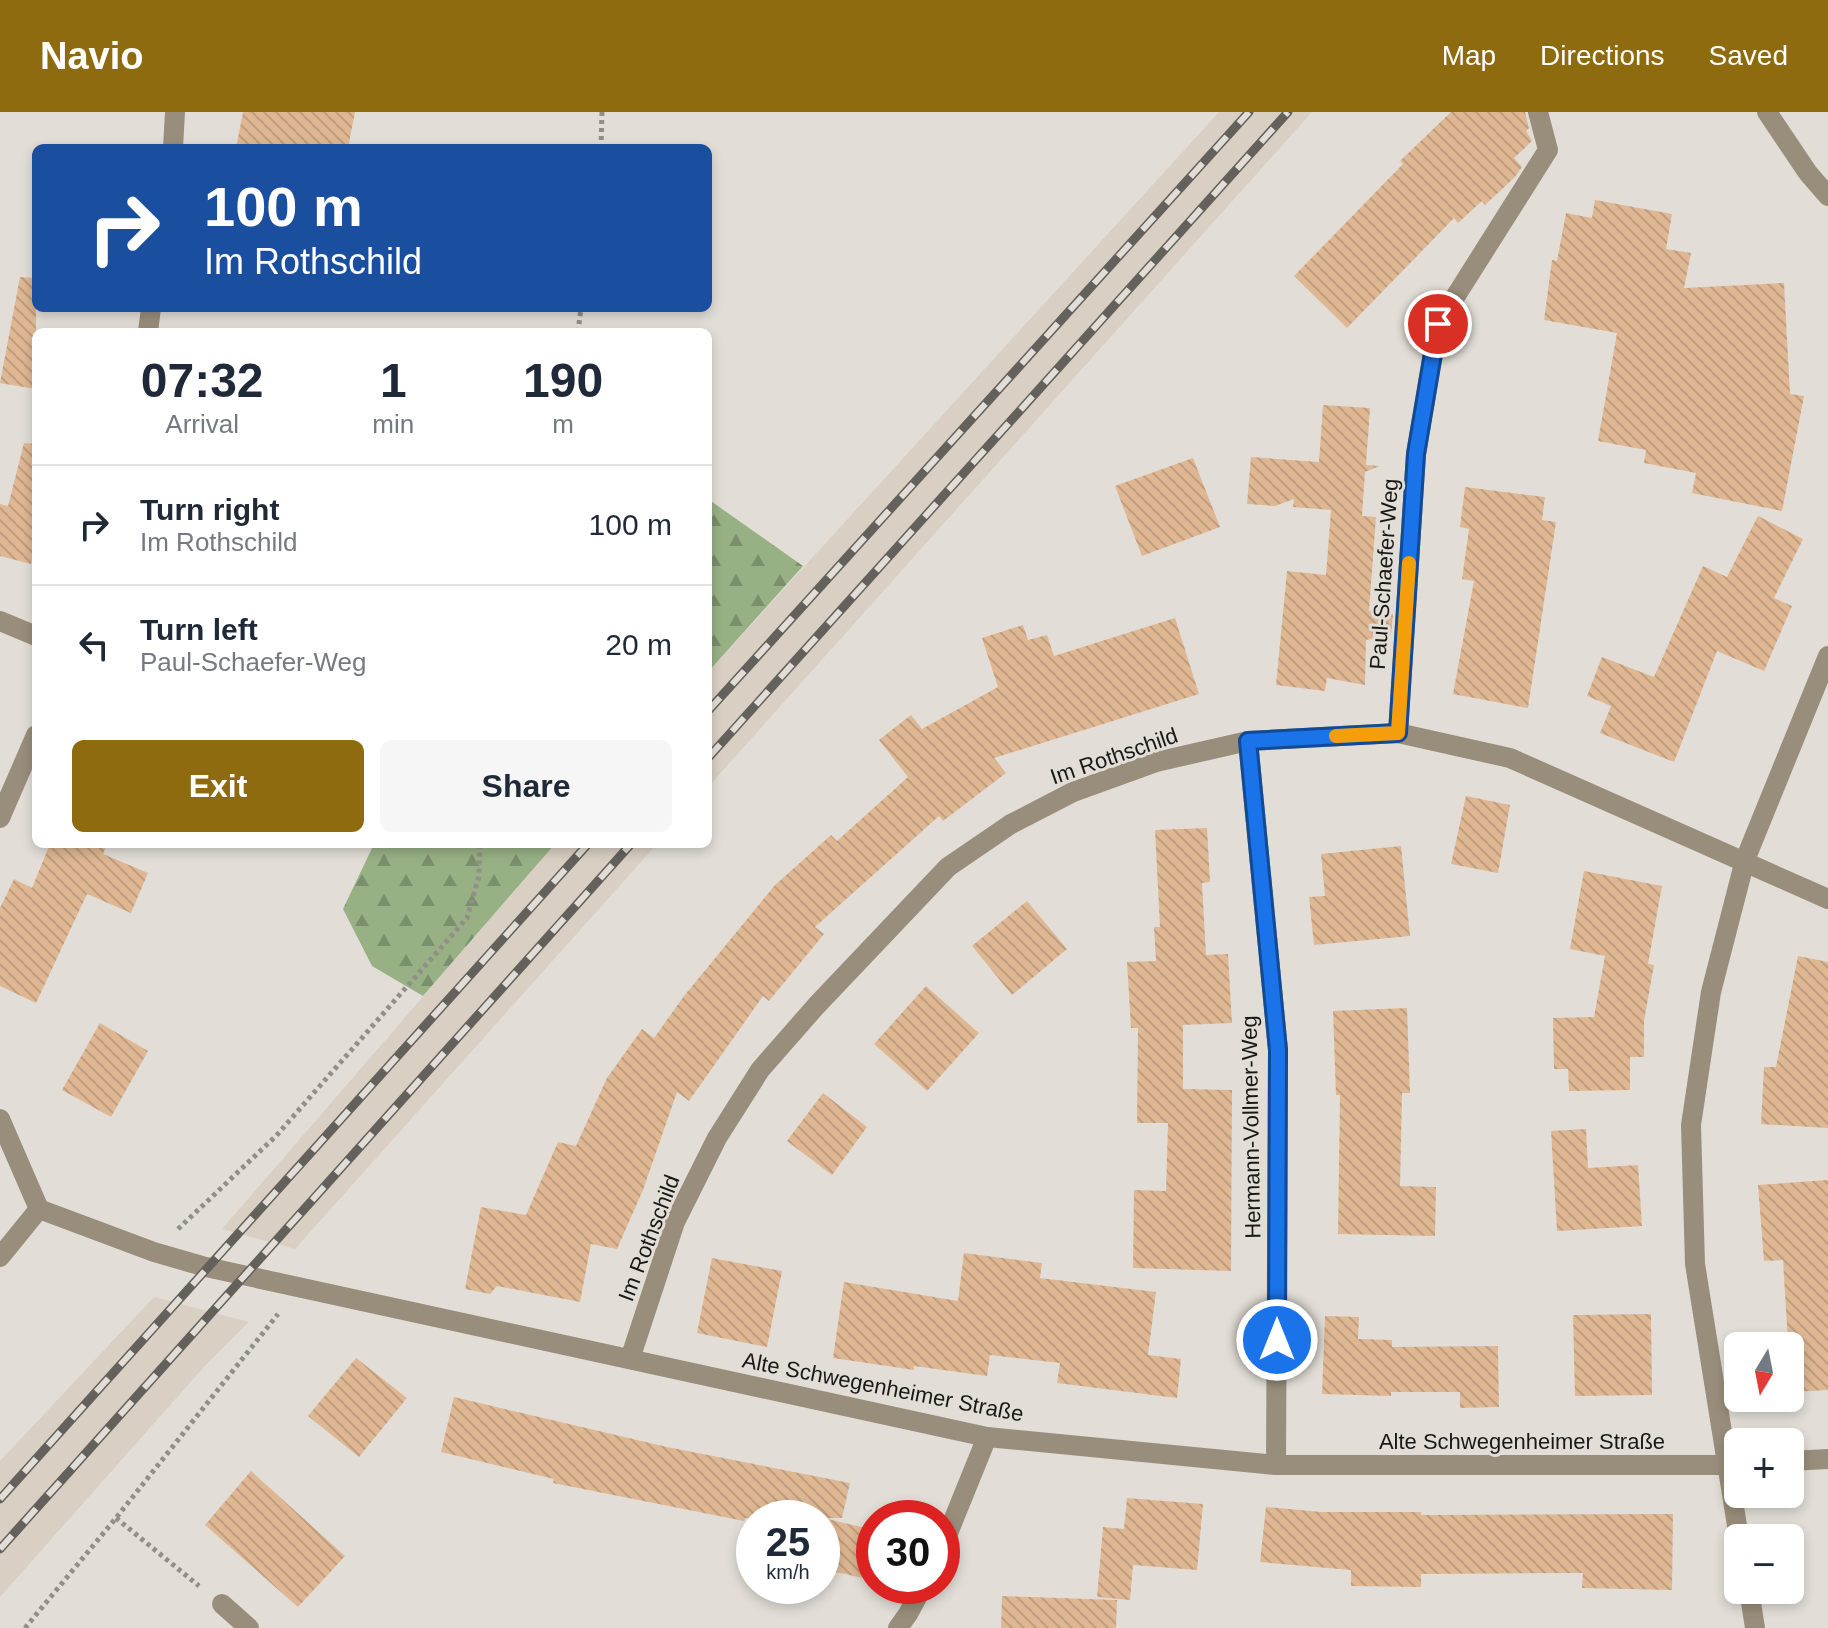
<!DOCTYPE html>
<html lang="en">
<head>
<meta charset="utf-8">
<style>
  :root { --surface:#fff; --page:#f6f6f7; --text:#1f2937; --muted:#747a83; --line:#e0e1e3; --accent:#8d6b0e }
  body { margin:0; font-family:Helvetica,sans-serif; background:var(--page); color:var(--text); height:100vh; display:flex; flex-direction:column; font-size:30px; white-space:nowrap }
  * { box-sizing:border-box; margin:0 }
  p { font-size:26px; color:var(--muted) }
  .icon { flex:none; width:44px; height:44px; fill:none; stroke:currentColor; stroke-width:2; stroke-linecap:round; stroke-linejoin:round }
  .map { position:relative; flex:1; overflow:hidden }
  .side { position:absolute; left:32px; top:216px; width:680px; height:520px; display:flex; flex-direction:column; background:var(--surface); border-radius:12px; box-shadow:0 4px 12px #0003 }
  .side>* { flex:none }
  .top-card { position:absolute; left:32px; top:32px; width:680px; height:168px; border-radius:12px; box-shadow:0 4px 12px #0003; background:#1a4fa0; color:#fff; overflow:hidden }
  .needle { width:52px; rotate:190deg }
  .tools { position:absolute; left:1724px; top:1220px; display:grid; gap:16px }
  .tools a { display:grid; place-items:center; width:80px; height:80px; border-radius:12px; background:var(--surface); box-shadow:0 4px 12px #0003; font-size:40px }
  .speed { position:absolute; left:736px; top:1388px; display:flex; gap:16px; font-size:40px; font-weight:700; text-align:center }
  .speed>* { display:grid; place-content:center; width:104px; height:104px; border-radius:50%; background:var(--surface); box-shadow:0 4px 12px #0003; line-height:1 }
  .speed small { font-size:20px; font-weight:400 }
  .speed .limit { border:12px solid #d22; background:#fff; color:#111 }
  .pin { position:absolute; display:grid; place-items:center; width:68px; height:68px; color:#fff; margin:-34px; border:4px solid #fff; border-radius:50%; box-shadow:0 2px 8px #0007 }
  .me { position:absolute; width:88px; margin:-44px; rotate:0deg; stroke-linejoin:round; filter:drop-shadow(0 0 6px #0008) }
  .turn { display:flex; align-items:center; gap:28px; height:168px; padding:0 40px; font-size:36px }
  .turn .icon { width:104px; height:104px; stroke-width:2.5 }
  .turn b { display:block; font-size:56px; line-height:68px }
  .eta { display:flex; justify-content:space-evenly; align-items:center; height:136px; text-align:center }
  .eta b { font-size:48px; font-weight:700; line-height:56px }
  .primary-button { display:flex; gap:16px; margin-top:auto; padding:16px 40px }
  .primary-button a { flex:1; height:92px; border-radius:12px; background:var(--accent); color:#fff; font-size:32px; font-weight:700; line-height:92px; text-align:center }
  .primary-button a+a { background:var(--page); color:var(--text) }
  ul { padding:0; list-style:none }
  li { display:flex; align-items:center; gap:24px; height:120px; padding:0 40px; border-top:2px solid var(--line) }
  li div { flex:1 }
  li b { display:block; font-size:30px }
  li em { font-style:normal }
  header { display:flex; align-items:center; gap:48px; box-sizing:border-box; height:112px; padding:0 40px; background:var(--accent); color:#fff }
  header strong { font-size:38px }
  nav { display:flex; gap:44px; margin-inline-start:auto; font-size:28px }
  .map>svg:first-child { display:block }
  .built { fill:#d9d0c3 }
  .forest { fill:url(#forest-firs) }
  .building { fill:url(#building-back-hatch) }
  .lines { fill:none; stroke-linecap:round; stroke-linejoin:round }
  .path { stroke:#928e89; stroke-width:5; stroke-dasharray:4 4; stroke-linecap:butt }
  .minor { stroke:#998e7b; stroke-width:20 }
  .rail-casing { stroke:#64615d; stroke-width:9 }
  .rail { stroke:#e2ded7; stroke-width:6; stroke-dasharray:18; stroke-linecap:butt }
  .route-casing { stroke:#114b97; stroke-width:20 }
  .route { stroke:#1a73e8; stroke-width:14 }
  .slow { stroke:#f59e0b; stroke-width:14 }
  .labels { text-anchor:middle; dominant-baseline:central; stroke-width:6; stroke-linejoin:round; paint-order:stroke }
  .street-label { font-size:22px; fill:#1a1816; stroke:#e2ded7 }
</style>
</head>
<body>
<header>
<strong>Navio</strong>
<nav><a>Map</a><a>Directions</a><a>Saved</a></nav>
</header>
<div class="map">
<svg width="1828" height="1516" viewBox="0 0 1828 1516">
  <defs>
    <pattern id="forest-firs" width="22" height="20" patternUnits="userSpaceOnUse" patternTransform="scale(2)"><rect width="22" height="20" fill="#97b185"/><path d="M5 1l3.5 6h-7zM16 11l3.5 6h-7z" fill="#7a8f6c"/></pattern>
    <pattern id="building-back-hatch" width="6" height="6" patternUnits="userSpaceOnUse" patternTransform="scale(2)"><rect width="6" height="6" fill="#dfb893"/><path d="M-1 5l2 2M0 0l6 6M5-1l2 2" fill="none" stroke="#bf9d7e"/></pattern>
  </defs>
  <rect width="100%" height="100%" fill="#e2ded7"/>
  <!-- built -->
  <g class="built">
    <path d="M1219,0H1312L708,675V560Z"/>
    <path d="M555,732H657L295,1137L222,1117Z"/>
    <path d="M154,1185L249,1210L203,1256L0,1485V1349Z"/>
  </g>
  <!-- forest -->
  <g class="forest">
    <path d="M708,387L803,454L708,560Z"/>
    <path d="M374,732H555L423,884L372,854L343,797Z"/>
  </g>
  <!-- building -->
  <g class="building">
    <path d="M243,0H355L348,36H236Z"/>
    <path d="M1451,0H1525L1529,16L1526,19L1532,29L1514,46L1522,55L1515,65L1485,93L1482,89L1458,111L1454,106L1347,216L1294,164L1403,52L1400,49Z"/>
    <path d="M1595,88L1672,102L1666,137L1691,141L1684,176L1784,171L1790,282L1804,284L1782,399L1692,381L1696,361L1644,351L1646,338L1598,329L1617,221L1544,208L1552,148L1557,149L1566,101L1592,106Z"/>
    <path d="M20,165L36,166V277L0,271Z"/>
    <path d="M1323,293L1370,296L1366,353L1380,354L1365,360L1362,404L1376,405L1369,499L1393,502L1391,523L1366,528L1365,573L1327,566L1325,579L1276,573L1287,459L1326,463L1331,398L1293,395L1294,387L1275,394L1247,392L1251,345L1319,350Z"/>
    <path d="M24,331L36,332V432L31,452L0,444V392L8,394Z"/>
    <path d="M1193,346L1220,415L1142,444L1115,374Z"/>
    <path d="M1465,375L1545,385L1542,408L1556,410L1528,596L1453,582L1474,469L1462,467L1469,417L1460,415Z"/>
    <path d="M1758,404L1803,427L1774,486L1792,494L1764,559L1717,539L1674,650L1600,621L1611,594L1587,584L1602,545L1654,565L1703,454L1727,465Z"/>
    <path d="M1175,506L1199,582L994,646L1006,661L943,709L939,704L815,815L824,822L769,889L763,884L689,989L677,980L643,1078L617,1137L591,1132L580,1190L497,1174L490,1182L465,1177L481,1095L526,1103L558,1030L576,1034L607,966L642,917L654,926L684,884L775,773L831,723L837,729L908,665L879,628L911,603L922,617L998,575L982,526L1023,513L1028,528L1047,523L1054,544Z"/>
    <path d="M1466,684L1510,693L1498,761L1451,752Z"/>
    <path d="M1207,716L1210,770L1202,771L1206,843L1228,842L1232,911L1183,913V977L1232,978L1231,1159L1133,1156L1134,1078L1166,1079L1168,1011H1137L1138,916H1131L1127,850L1156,849L1154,815H1160L1155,718Z"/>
    <path d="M50,732H107L103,742L148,761L131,801L87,782L36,891L0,874V796L14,767L32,776Z"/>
    <path d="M1401,734L1410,824L1314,833L1309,785L1325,784L1321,742Z"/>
    <path d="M1584,759L1662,774L1648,852L1654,853L1644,909V945H1630V978L1569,979L1568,957H1554L1553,906L1594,905L1605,844L1570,837Z"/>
    <path d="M1027,789L1067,837L1012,883L972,834Z"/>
    <path d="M1798,844L1828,850V1016L1761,1012L1764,955H1776Z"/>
    <path d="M926,874L979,921L927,979L874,932Z"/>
    <path d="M1407,896L1410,981H1402L1400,1074L1436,1075L1435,1124L1338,1122L1340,983H1336L1333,899Z"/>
    <path d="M100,911L148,939L111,1005L62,978Z"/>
    <path d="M823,981L867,1015L832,1063L787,1029Z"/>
    <path d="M1586,1017L1588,1056L1638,1053L1642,1114L1557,1119L1551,1019Z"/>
    <path d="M1828,1068V1278L1791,1280L1783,1148L1764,1149L1758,1073Z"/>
    <path d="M964,1141L1042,1151L1040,1166L1156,1180L1148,1243L1181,1247L1177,1286L1057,1271L1060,1251L990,1243L987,1264L914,1254V1258L833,1246L844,1170L958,1189Z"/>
    <path d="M712,1146L782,1159L767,1235L697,1221Z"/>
    <path d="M1651,1202L1652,1283L1575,1284L1573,1203Z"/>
    <path d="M1325,1204L1359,1205L1358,1227L1392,1228V1235L1498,1234L1499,1295L1460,1296V1280H1391V1284L1322,1282Z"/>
    <path d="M356,1246L407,1286L359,1345L308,1304Z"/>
    <path d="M454,1285L667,1335L850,1371L842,1406H823L874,1418L863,1466L822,1457V1406H745L744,1409L553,1371L554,1367L441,1340Z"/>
    <path d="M251,1359L345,1444L298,1495L205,1413Z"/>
    <path d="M1127,1386L1203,1392L1197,1458L1133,1453L1130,1488L1097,1485L1103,1415L1124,1417Z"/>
    <path d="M1266,1395L1321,1400H1421V1403L1673,1402L1672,1478L1582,1476L1583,1461L1421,1462V1475L1351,1474V1458L1260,1450Z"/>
    <path d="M1002,1484L1117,1488L1116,1516H1001Z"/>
  </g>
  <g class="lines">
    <!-- path -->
    <g class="path">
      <path d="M601,36L602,0"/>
      <path d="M578,220L581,196"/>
      <path d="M178,1117L276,1024L467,806L479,764L480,732"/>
      <path d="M116,1406L199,1474"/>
      <path d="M25,1516L116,1406L278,1202"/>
    </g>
    <!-- minor -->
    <g class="minor">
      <path d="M1767,0L1808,61L1828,84"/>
      <path d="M173,36L175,0"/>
      <path d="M148,220L151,196"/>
      <path d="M0,509L36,524"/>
      <path d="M1398,621L1416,342L1438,212L1548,38L1538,0"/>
      <path d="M1248,629L1278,938L1276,1353"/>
      <path d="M0,706L36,623"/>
      <path d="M0,1007L39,1097"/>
      <path d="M39,1097L154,1140L206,1155L987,1325L1276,1353H1738"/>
      <path d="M0,1145L39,1097"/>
      <path d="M630,1247L675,1110L717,1026L760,958L816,894L948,755L1011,712L1073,680L1156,650L1248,629L1398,621L1510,646L1828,787"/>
      <path d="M1790,1349L1828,1347"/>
      <path d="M1739,1426L1695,1152L1691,1013L1711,880L1745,748L1828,544"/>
      <path d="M942,1436L987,1325"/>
      <path d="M1749,1478L1755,1516"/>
      <path d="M222,1492L249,1516"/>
      <path d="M898,1516L908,1502L923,1474"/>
    </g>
    <!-- rail casing -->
    <g class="rail-casing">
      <g id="rail">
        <path d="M708,599L1249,0"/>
        <path d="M708,646L1288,0"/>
        <path d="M0,1387L588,732"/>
        <path d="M0,1437L631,732"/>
      </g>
    </g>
    <!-- rail -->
    <use href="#rail" class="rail"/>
  </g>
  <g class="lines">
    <!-- route casing -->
    <g class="route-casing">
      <path id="route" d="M1277,1228L1278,938L1248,629L1398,621L1416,342L1438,212"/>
    </g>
    <!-- route -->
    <use href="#route" class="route"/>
    <!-- slow -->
    <path class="slow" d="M1336,624L1398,621L1409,451"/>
  </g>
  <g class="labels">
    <!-- street labels -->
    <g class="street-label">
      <text transform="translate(1384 462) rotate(-86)">Paul-Schaefer-Weg</text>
      <text transform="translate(1114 644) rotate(-19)">Im Rothschild</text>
      <text transform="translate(1251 1015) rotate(-91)">Hermann-Vollmer-Weg</text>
      <text transform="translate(649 1126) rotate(-69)">Im Rothschild</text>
      <text transform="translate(883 1275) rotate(11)">Alte Schwegenheimer Straße</text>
      <text x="1522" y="1329">Alte Schwegenheimer Straße</text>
    </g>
  </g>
</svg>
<div class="tools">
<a><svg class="needle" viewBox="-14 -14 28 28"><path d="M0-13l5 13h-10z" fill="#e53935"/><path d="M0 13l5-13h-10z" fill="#747a83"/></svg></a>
<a>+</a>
<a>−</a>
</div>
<div class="speed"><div>25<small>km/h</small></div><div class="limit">30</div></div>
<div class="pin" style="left:1438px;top:212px;background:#d93025"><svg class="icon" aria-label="arrive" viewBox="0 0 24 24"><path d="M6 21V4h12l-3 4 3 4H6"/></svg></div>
<svg class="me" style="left:1277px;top:1228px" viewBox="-20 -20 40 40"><circle r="17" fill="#1a73e8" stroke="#fff" stroke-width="3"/><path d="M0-11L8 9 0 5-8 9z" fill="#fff"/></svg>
<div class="top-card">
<div class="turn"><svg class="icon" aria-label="right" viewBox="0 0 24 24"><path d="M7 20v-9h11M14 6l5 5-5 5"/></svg><div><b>100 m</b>Im Rothschild</div></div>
</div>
<section class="side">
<div class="eta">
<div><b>07:32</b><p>Arrival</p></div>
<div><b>1</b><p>min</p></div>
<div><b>190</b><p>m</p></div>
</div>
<ul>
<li><svg class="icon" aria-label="right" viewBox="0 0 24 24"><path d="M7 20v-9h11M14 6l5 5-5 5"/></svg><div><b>Turn right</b><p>Im Rothschild</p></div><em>100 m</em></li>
<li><svg class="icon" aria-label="left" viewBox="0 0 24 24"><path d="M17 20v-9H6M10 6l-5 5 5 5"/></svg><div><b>Turn left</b><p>Paul-Schaefer-Weg</p></div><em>20 m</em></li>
</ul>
<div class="primary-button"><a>Exit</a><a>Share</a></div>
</section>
</div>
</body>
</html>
